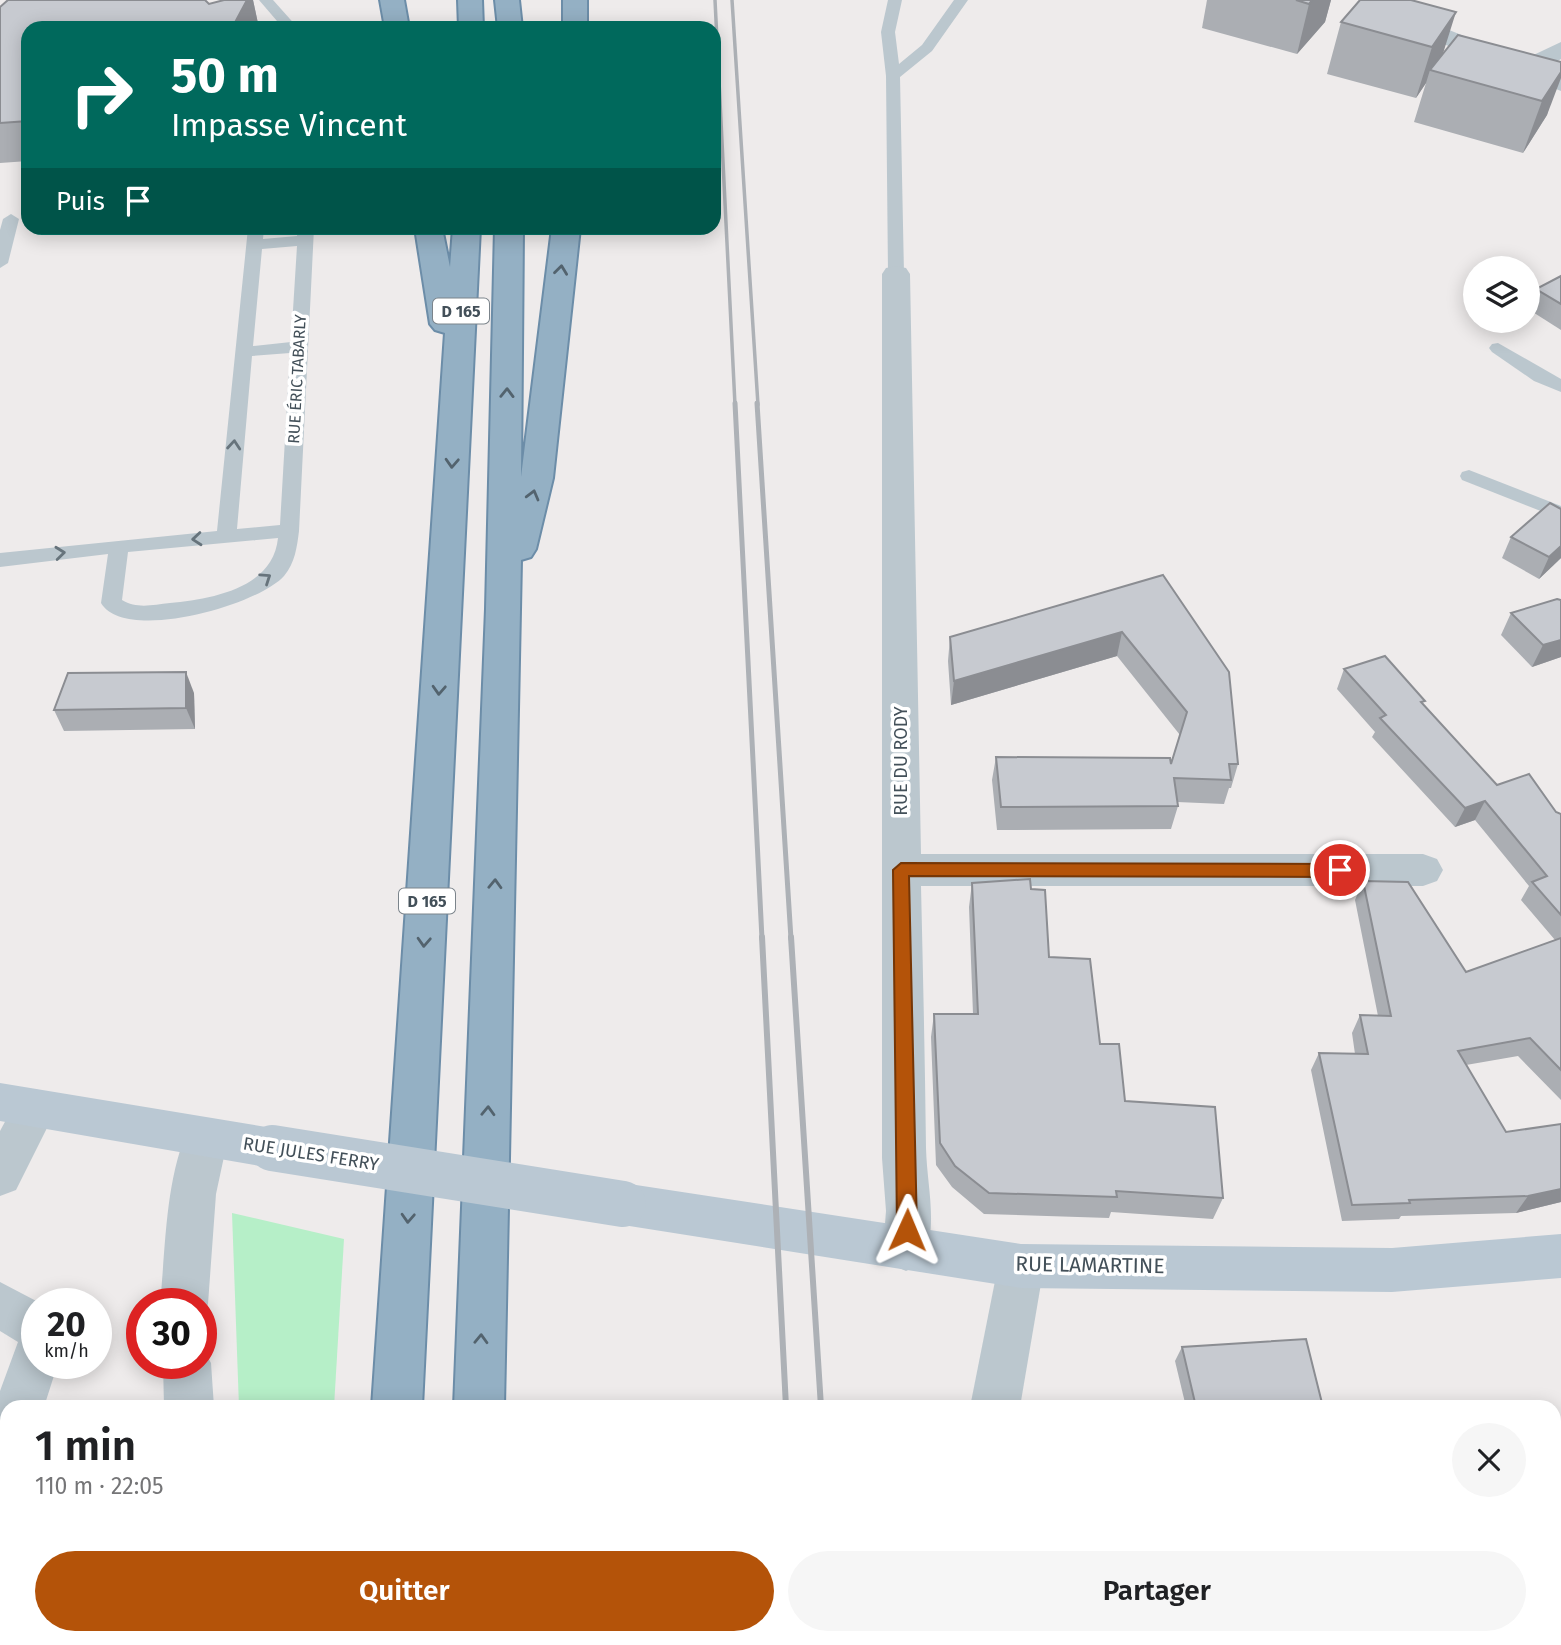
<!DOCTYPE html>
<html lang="fr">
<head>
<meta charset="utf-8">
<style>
  :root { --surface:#fff; --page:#f6f6f6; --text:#202124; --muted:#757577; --accent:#b45309 }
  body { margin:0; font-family:"Fira Sans",sans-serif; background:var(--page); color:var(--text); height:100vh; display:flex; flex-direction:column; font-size:26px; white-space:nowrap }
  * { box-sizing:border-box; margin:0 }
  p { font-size:23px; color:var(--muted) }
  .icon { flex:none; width:38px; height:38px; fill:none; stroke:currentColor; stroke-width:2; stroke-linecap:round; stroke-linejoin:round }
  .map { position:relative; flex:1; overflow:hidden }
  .details { position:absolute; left:0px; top:1400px; width:1561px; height:245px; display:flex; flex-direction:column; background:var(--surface); border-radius:21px 21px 0 0; box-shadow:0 4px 18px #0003 }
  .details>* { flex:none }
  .top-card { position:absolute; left:21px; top:21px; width:700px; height:214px; border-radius:21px; box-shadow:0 4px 18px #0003; background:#00695c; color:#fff; overflow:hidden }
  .fabs { position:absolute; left:1463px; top:256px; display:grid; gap:14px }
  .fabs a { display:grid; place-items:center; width:77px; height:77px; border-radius:50%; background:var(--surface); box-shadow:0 4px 18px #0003; font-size:35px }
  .speed { position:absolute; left:21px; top:1288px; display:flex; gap:14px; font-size:35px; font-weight:700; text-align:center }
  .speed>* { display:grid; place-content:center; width:91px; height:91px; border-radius:50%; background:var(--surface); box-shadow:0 4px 18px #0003; line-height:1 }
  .speed small { font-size:18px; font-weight:400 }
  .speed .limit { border:10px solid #d22; background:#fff; color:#111 }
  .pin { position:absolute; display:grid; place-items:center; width:60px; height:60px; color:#fff; margin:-30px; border:4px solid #fff; border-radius:50%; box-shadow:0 2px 7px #0007 }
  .me { position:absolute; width:77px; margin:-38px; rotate:1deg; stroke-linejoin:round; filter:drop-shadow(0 0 5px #0008) }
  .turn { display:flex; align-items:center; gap:24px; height:147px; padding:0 35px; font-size:32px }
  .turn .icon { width:91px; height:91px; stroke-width:2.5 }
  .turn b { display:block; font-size:49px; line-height:60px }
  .then { display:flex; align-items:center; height:66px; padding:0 35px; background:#0003; gap:14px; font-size:26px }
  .round { display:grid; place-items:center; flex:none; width:74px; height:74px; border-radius:37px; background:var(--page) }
  .overview { display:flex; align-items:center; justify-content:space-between; height:119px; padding:0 35px }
  h1 { font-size:42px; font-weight:600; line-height:52px }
  .action { display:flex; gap:14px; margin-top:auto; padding:14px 35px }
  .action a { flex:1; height:80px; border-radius:42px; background:var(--accent); color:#fff; font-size:28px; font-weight:600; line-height:80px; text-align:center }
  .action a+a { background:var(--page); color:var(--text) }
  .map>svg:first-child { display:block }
  .green { fill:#b6efc8 }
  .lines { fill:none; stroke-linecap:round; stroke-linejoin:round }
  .trunk-casing { stroke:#6c8da8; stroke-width:4 }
  .service { fill:#bbc7ce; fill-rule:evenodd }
  .minor { fill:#bbc7ce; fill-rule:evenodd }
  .secondary { fill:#bac8d3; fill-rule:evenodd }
  .trunk { fill:#94b0c4; fill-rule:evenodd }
  .rail-far2 { stroke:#adb1b6; stroke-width:3.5 }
  .rail-far1 { stroke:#adb1b6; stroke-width:5 }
  .rail { stroke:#adb1b6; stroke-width:6 }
  .secondary-bridge { stroke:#bac8d3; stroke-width:46 }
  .wall { fill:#abaeb3 }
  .shaded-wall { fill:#8b8d92 }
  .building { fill:#c7cad0; stroke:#8b8d92; stroke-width:2 }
  .oneway { stroke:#53636e }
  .oneway2 { stroke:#67747c }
  .route { fill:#b45309; stroke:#753606; stroke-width:2 }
  .labels { text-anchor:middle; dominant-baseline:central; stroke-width:7; stroke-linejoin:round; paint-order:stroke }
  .shield { fill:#fff; stroke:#7b848b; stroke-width:2 }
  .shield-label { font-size:16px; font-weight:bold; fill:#435059 }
  .far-street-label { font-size:16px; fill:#435059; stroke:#fff }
  .street-label { font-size:18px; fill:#435059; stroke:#fff }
  .near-street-label { font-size:21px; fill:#435059; stroke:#fff }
</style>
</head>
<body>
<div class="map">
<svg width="1561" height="1645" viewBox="0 0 1561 1645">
  <rect width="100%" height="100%" fill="#eeebeb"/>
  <!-- green -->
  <g class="green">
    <path d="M232,1213L344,1239L334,1407H239Z"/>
    <rect x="248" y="1638" width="72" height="7"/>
  </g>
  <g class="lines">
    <!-- trunk casing -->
    <g class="trunk-casing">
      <g id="trunk">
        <path d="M380,0H404L409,28H385Z"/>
        <path d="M458,0H482L483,28H459Z"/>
        <path d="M495,0H519L522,28H498Z"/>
        <rect x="563" y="0" width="24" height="28"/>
        <path d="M415,228H442L450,267L453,228H480L422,1407H372L445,333L435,330L430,324Z"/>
        <path d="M495,228H523L521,477L552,228H580L553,478L536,549L531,557L521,560L504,1407H454L486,609Z"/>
        <rect x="357" y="1638" width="54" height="7"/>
        <rect x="445" y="1638" width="54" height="7"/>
      </g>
    </g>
    <!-- service -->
    <g class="service">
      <path d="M259,0H273L298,28H283Z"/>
      <path d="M888,0H902L895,32L899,64L922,45L954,0H968L932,51L900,77L904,274L896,279L888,274L886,76L881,32Z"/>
      <path d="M11,214L19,219L8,263L0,268V230L3,219Z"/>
      <path d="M248,228H264L263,239L297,236L298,228H314L299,531C297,547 295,563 284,576C257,606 124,643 101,603L108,554L0,567V553L217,531ZM297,246L291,342L253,346L262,249ZM290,353L280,525L237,529L252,356ZM278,538C273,589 210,599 170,603C152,605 137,609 122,600L128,552Z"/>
      <path d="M1498,343L1561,379V392L1534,381L1492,352L1489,348L1492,344Z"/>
      <path d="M1469,470L1561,506V519L1462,480L1460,476L1462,472Z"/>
    </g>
    <!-- minor -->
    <g class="minor">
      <path d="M1377,0H1403L1427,21L1523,60L1561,42V59L1544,68L1561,75V91L1411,31Z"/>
      <path d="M896,266L906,268L910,274L921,854H1423L1437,859L1443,870L1437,881L1423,886H921C923,973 925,1061 926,1148C927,1188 939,1227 922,1264L906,1271L890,1264L883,1249L886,1211L882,1158V274L886,268Z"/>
      <path d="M35,1089L50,1094L57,1108L16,1190L0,1196V1131L20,1094Z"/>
      <path d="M206,1118L222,1124L228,1138L216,1194L208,1304L201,1319V1304H160C166,1244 165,1179 190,1124Z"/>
      <path d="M1021,1244L1038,1250L1044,1266L1020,1407H970L998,1266L1004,1250Z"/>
      <path d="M0,1282L42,1304H37V1363H58L44,1407H7V1483L0,1486V1391L18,1342L0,1331Z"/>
      <path d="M201,1345L211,1363L214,1407H164L163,1363H201Z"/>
      <rect x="171" y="1638" width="54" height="7"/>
      <path d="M928,1638H982L983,1645H929Z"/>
    </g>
    <!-- secondary -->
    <g class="secondary">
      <path d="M0,1083L272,1128L288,1134L294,1148L288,1162L272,1168L0,1121Z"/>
      <path d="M623,1183L1021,1244L1392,1248L1561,1234V1278L1392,1292L1021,1288L623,1225L607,1219L600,1204L607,1189Z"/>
    </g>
    <!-- trunk -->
    <use href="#trunk" class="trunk"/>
    <!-- rail-far2 -->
    <g class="rail-far2">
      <path d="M715,0L735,405"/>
      <path d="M732,0L758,405"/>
    </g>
    <!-- rail-far1 -->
    <g class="rail-far1">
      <path d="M735,403L762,939"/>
      <path d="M757,403L791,939"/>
    </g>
    <!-- rail -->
    <g class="rail">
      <path d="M762,937L786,1407"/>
      <path d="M791,937L821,1407"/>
      <path d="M796,1638V1645"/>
      <path d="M835,1638L836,1645"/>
    </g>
    <!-- secondary-bridge -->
    <path class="secondary-bridge" d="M272,1148L623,1204"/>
  </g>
  <!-- wall -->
  <g class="wall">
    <path d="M224,0H253L259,28H28V161L0,163V7L209,4Z"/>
    <path d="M1207,0H1331L1325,22L1297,54L1202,28Z"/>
    <path d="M1411,0L1442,55L1561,62L1547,115L1523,153L1414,122L1426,83L1416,98L1327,74L1341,22Z"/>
    <path d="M1561,276V330L1528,309L1536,289Z"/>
    <path d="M1561,509V558L1539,579L1502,558L1511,537Z"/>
    <path d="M1163,575L1238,764L1231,788H1229L1224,804L1177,802L1178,806L1171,829L997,830L992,780L996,757L1171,764L1180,735L1117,656L951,705L948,661L950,637Z"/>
    <path d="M1511,613L1561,657L1532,667L1501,635Z"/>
    <path d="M1344,669L1424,705L1497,785L1561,814V1100L1518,1056L1466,1065L1506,1132L1561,1124V1202L1516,1213L1401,1216L1399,1219L1342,1221L1311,1070L1319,1053L1355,1054L1352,1033L1360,1015L1378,1016L1355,900L1363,881L1466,972L1555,940L1521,900L1529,886L1475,820L1455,827L1372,737L1375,732L1337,689Z"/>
    <path d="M194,693L195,729L64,731L54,710Z"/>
    <path d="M972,883L1031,889L1049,957L1100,1044L1125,1101L1223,1198L1213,1219L1111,1212L1109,1218L984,1214L952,1187L936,1165L931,1037L934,1014H973L969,907Z"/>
    <path d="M1182,1347L1323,1407H1186L1175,1361Z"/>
    <rect x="1554" y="1509" width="7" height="113"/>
    <path d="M1214,1638H1396L1391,1643L1330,1645H1215Z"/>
  </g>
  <!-- shaded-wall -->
  <g class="shaded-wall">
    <path d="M247,0H253L259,28H232Z"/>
    <path d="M1312,0H1331L1325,22L1297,54L1309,4Z"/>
    <path d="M1456,12L1440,63L1430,70L1426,83L1416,98L1432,47Z"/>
    <path d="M1561,72V78L1547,115L1523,153L1542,101Z"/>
    <path d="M1561,546V558L1539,579L1549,557Z"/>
    <path d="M1122,632L1117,656L951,705L954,681Z"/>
    <path d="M1561,640V657L1532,667L1543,645Z"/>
    <path d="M186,672L194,693L195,729L186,708Z"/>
    <path d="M1485,801L1475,820L1455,827L1465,808Z"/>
    <path d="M1561,1189V1202L1516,1213L1528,1196Z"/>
  </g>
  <!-- building -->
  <g class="building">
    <path d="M8,0H205L209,4L224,0H247L232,28H28V121L0,123V7Z"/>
    <path d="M1296,0H1312L1309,4Z"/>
    <path d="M1360,0H1411L1456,12L1432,47L1341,22Z"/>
    <path d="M1458,35L1561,62V72L1542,101L1430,70Z"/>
    <path d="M1561,276V304L1536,289Z"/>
    <path d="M1550,503L1561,509V546L1549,557L1511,537Z"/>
    <path d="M1163,575L1229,672L1238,764H1229L1231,780L1174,778L1178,806L1001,807L996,757L1170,758L1171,764L1187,712L1122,632L954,681L950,637Z"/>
    <path d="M1557,599L1561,600V640L1543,645L1511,613Z"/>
    <path d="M1385,656L1425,701L1421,702L1497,785L1529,774L1556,812L1561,814V915L1532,882L1547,876L1485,801L1465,808L1380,718L1386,715L1344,669Z"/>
    <path d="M186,672V708L54,710L68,673Z"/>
    <path d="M1030,879L1031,889L1045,890L1049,957L1090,959L1100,1044H1119L1125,1101L1215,1107L1223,1198L1116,1191L1117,1197L989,1193L955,1166L940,1143L934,1014H978L972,883Z"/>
    <path d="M1363,881L1408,882L1466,972L1561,938V1070L1530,1038L1458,1051L1506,1132L1561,1124V1189L1528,1196L1409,1200L1410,1203L1352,1205L1319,1053L1368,1054L1360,1015L1391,1016Z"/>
    <path d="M1306,1339L1323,1407H1196L1182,1347Z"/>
    <rect x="1554" y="1509" width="7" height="102"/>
    <path d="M1224,1638H1329L1330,1645H1225Z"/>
  </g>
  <!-- one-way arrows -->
  <defs><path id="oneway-chevron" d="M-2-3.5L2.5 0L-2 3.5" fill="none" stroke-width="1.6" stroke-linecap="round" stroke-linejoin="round" transform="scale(1.75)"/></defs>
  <g class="oneway">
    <use href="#oneway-chevron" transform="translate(561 270) rotate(-83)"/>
    <use href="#oneway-chevron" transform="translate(507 393) rotate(-89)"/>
    <use href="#oneway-chevron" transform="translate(452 463) rotate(93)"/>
    <use href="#oneway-chevron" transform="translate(533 495) rotate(-75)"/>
    <use href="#oneway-chevron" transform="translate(439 690) rotate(93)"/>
    <use href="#oneway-chevron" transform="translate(495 884) rotate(-88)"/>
    <use href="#oneway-chevron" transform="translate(424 942) rotate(93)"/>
    <use href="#oneway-chevron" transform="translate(488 1111) rotate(-88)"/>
    <use href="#oneway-chevron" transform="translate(408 1218) rotate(93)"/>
    <use href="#oneway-chevron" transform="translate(481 1339) rotate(-88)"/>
  </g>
  <g class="oneway2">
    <use href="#oneway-chevron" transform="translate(234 445) rotate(-85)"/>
    <use href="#oneway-chevron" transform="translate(197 539) rotate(175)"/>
    <use href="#oneway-chevron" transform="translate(60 553) rotate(-6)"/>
    <use href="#oneway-chevron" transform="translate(266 578) rotate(-34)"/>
  </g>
  <!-- route -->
  <path class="route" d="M901,863L1340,864L1349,870L1340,877L909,876L917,1230L914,1236L907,1239L900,1236L897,1230L893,870Z"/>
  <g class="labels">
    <!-- shield labels -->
    <g class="shield">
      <rect x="433" y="298.5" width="56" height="25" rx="5"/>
      <rect x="399" y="888.5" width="56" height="25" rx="5"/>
    </g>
    <g class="shield-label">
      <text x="461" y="311">D 165</text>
      <text x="427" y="901">D 165</text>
    </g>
    <!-- far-street labels -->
    <g class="far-street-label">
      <text transform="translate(297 379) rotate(-87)">RUE ÉRIC TABARLY</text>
    </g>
    <!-- street labels -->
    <g class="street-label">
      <text transform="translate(901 761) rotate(-90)">RUE DU RODY</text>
      <text transform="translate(311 1154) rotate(9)">RUE JULES FERRY</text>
    </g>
    <!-- near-street labels -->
    <g class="near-street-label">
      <text transform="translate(1090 1265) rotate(1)">RUE LAMARTINE</text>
    </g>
  </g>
</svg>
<div class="fabs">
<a><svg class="icon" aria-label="layers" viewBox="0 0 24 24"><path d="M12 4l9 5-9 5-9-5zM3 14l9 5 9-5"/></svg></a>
</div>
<div class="speed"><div>20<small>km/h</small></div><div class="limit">30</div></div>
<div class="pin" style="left:1340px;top:870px;background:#d93025"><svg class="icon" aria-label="arrive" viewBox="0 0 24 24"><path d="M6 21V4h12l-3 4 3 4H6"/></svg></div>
<svg class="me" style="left:907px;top:1230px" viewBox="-20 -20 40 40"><path d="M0-17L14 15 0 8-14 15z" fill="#b45309" stroke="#fff" stroke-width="4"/></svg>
<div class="top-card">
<div class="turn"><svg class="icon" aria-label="right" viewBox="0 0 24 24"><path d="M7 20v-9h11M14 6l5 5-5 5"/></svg><div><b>50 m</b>Impasse Vincent</div></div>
<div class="then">Puis<svg class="icon" aria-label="arrive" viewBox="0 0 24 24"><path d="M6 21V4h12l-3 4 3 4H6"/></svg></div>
</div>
<section class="details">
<div class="overview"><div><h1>1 min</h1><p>110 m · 22:05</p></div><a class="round"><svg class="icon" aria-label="close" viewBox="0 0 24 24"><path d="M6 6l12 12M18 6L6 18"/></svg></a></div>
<div class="action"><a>Quitter</a><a>Partager</a></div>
</section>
</div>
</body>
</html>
